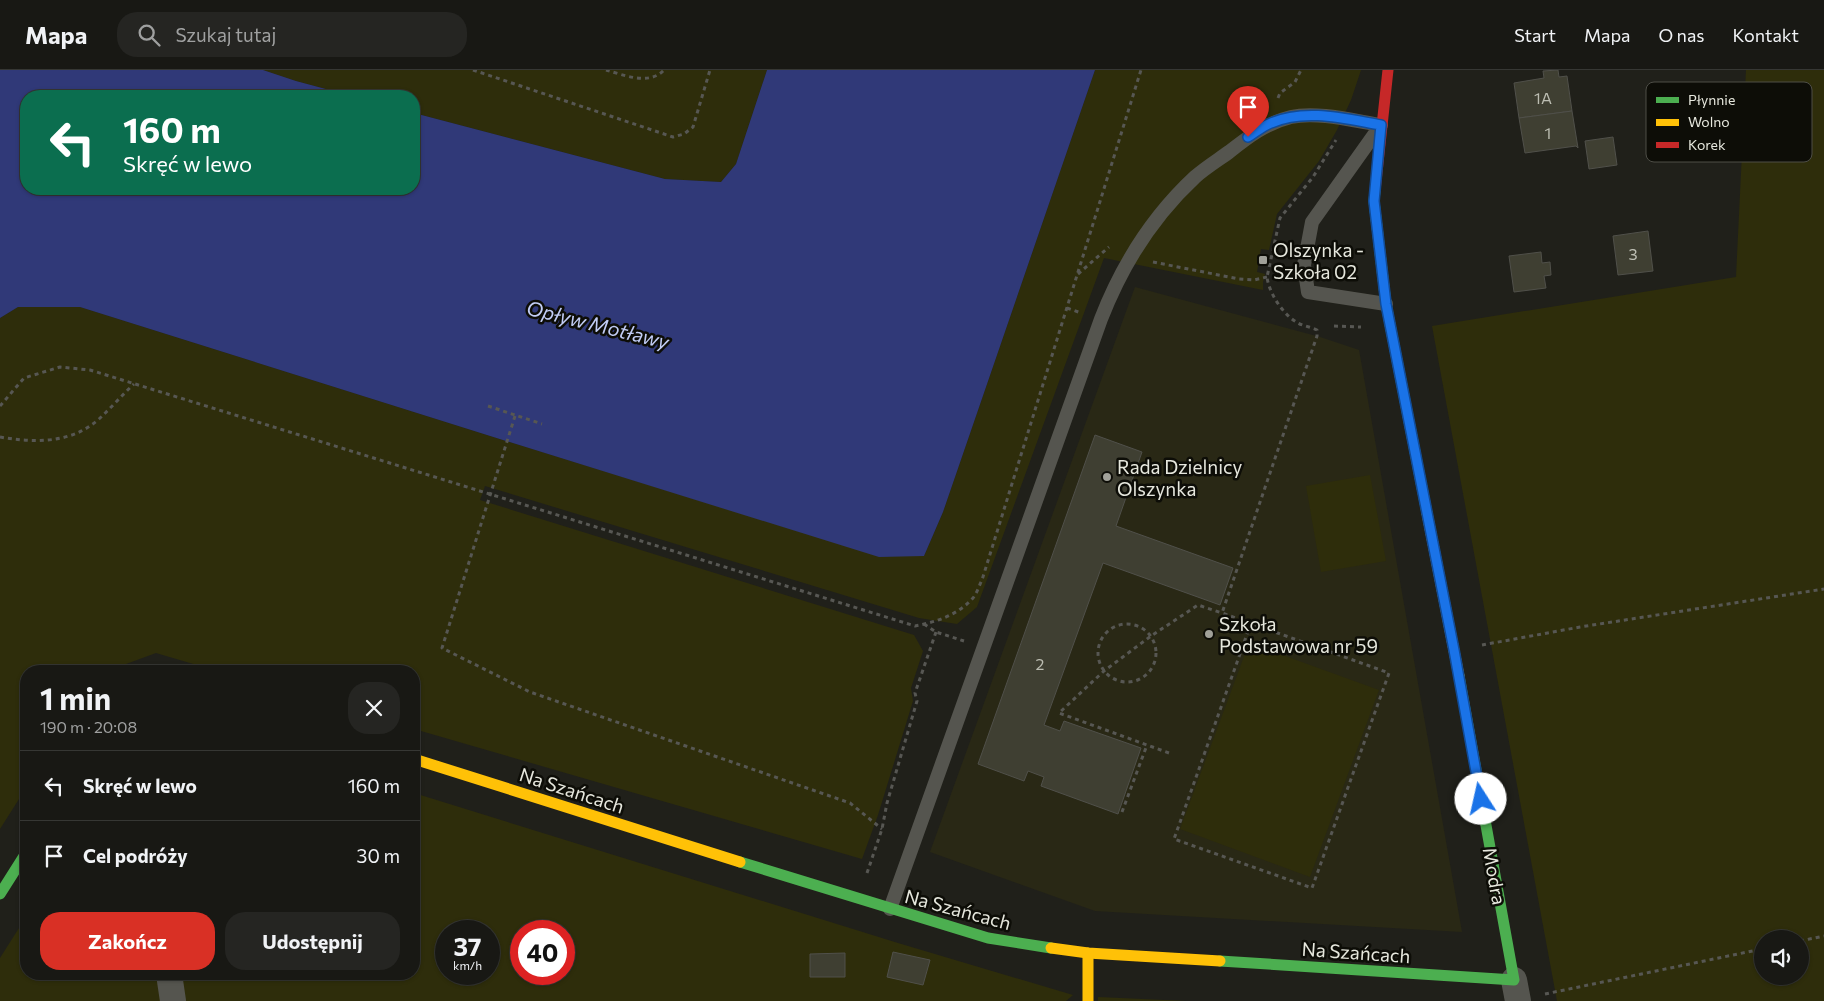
<!DOCTYPE html>
<html lang="pl">
<head>
<meta charset="utf-8">
<style>
  :root { --surface:#181814; --page:#252522; --text:#f1f3f6; --muted:#9fa0a0; --line:#363734; --accent:#d93025 }
  body { margin:0; font-family:Commissioner,sans-serif; background:var(--page); color:var(--text); height:100vh; display:flex; flex-direction:column; font-size:19px; white-space:nowrap }
  * { box-sizing:border-box; margin:0 }
  p { font-size:16px; color:var(--muted) }
  .icon { flex:none; width:28px; height:28px; fill:none; stroke:currentColor; stroke-width:2; stroke-linecap:round; stroke-linejoin:round }
  .map { position:relative; flex:1; overflow:hidden }
  .drawer { position:absolute; left:20px; top:595px; width:400px; height:315px; display:flex; flex-direction:column; background:var(--surface); border-radius:20px; box-shadow:0 1px 4px #0004,0 0 0 1px var(--line) }
  .drawer>* { flex:none }
  .guide { position:absolute; left:20px; top:20px; width:400px; height:105px; border-radius:20px; box-shadow:0 1px 4px #0004,0 0 0 1px var(--line); background:#0b6e4f; color:#fff; overflow:hidden }
  .controls { position:absolute; left:1754px; top:860px; display:grid; gap:10px }
  .controls a { display:grid; place-items:center; width:55px; height:55px; border-radius:50%; background:var(--surface); box-shadow:0 1px 4px #0004,0 0 0 1px var(--line); font-size:25px }
  .speed { position:absolute; left:435px; top:850px; display:flex; gap:10px; font-size:25px; font-weight:700; text-align:center }
  .speed>* { display:grid; place-content:center; width:65px; height:65px; border-radius:50%; background:var(--surface); box-shadow:0 1px 4px #0004,0 0 0 1px var(--line); line-height:1 }
  .speed small { font-size:12px; font-weight:400 }
  .speed .limit { border:8px solid #d22; background:#fff; color:#111 }
  .pin { position:absolute; display:grid; place-items:center; width:42px; height:42px; color:#fff; margin:-51px -21px; border-radius:50% 50% 50% 0; rotate:-45deg; box-shadow:0 0 5px #0007 }
  .pin .icon { rotate:45deg }
  .me { position:absolute; width:55px; margin:-28px; rotate:350deg; stroke-linejoin:round; filter:drop-shadow(0 0 4px #0008) }
  .turn { display:flex; align-items:center; gap:18px; height:105px; padding:0 20px; font-size:22px }
  .turn .icon { width:65px; height:65px; stroke-width:2.5 }
  .turn b { display:block; font-size:35px; line-height:42px }
  .round { display:grid; place-items:center; flex:none; width:52px; height:52px; border-radius:20px; background:var(--page) }
  .overview { display:flex; align-items:center; justify-content:space-between; height:85px; padding:0 20px }
  h1 { font-size:30px; font-weight:700; line-height:38px }
  .button { display:flex; gap:10px; margin-top:auto; padding:10px 20px }
  .button a { flex:1; height:58px; border-radius:20px; background:var(--accent); color:#fff; font-size:20px; font-weight:700; line-height:58px; text-align:center }
  .button a+a { background:var(--page); color:var(--text) }
  ul { padding:0; list-style:none }
  li { display:flex; align-items:center; gap:15px; height:70px; padding:0 20px; border-top:1px solid var(--line) }
  li div { flex:1 }
  li b { display:block; font-size:19px }
  li em { font-style:normal }
  header { display:flex; align-items:center; gap:30px; box-sizing:border-box; height:70px; padding:0 25px; background:var(--surface); border-bottom:1px solid var(--line) }
  header strong { font-size:24px }
  nav { display:flex; gap:28px; margin-inline-start:auto; font-size:18px }
  .search { width:350px; height:45px; background:var(--page); display:flex; align-items:center; gap:12px; box-sizing:border-box; padding:0 18px; border-radius:20px; color:var(--muted); font-size:19px }
  .map>svg:first-child { display:block }
  .built { fill:#292815 }
  .green { fill:#2e2d0b; fill-rule:evenodd }
  .water { fill:#303978 }
  .building { fill:#3f3f32; stroke:#50504a }
  .lines { fill:none; stroke-linecap:round; stroke-linejoin:round }
  .path { stroke:#575753; stroke-width:3; stroke-dasharray:4 4; stroke-linecap:butt }
  .lane { stroke:#55554f; stroke-width:14 }
  .street { stroke:#55554f; stroke-width:26 }
  .fast { stroke:#4caf50; stroke-width:11 }
  .slow { stroke:#ffc107; stroke-width:11 }
  .jam { stroke:#c62828; stroke-width:11 }
  .route-casing { stroke:#114b97; stroke-width:12 }
  .route { stroke:#1a73e8; stroke-width:9 }
  .poi-dot { fill:#a1a199; stroke:#0d0d07; stroke-width:2 }
  .labels { text-anchor:middle; dominant-baseline:central; stroke-width:5; stroke-linejoin:round; paint-order:stroke }
  .number-label { font-size:16px; fill:#bcbdb2 }
  .poi-label { font-size:19px; fill:#e6e7dd; stroke:#0d0d07; text-anchor:start }
  .street-label { font-size:19px; fill:#e6e7dd; stroke:#0d0d07 }
  .water-label { font-size:20px; font-style:italic; fill:#c2cdf6; stroke:#0d0d07 }
  .key { fill:#0d0d07; stroke:#4e4e47; stroke-width:1 }
  .key-label { font-size:14px; fill:#e6e7dd }
</style>
</head>
<body>
<header>
<strong>Mapa</strong>
<div class="search"><svg class="icon" aria-label="search" viewBox="0 0 24 24"><circle cx="10" cy="10" r="6"/><path d="M15 15l6 6"/></svg>Szukaj tutaj</div>
<nav><a>Start</a><a>Mapa</a><a>O nas</a><a>Kontakt</a></nav>
</header>
<div class="map">
<svg width="1824" height="931" viewBox="0 0 1824 931">
  <rect width="100%" height="100%" fill="#20201a"/>
  <!-- built -->
  <path class="built" d="M1135,217L1320,267L1359,280L1462,862L1095,841L930,782Z"/>
  <!-- green -->
  <g class="green">
    <path d="M263,0H767L736,94L721,112L665,109L414,43V26H352L296,11Z"/>
    <path d="M1095,0H1361L1351,30L1337,60L1319,91L1277,144L1269,180L1261,179L1257,202L1265,204L1263,212V220L1104,188L977,537L957,554L919,548L485,416L480,430L914,565L923,581L911,618L913,631L878,745L862,789L414,659V601H217L156,583L107,601H26V718L0,759V248L18,237H80L506,371L879,486H924L943,442Z"/>
    <path d="M1746,0H1824V931H1557L1432,256L1736,207ZM1762,869H1800V906H1762Z"/>
    <path d="M1370,405L1386,491L1321,502L1306,416Z"/>
    <path d="M1249,573L1379,620L1310,807L1180,759Z"/>
    <path d="M414,723L898,873L1073,925L1066,931H185L181,904H414ZM446,861H489V904H446ZM521,861H564V904H521Z"/>
    <path d="M26,847V904H160L164,931H0V888Z"/>
    <path d="M1098,927L1186,931H1098Z"/>
  </g>
  <!-- water -->
  <path class="water" d="M0,0H263L296,11L352,26H26V119H414V43L665,109L721,112L736,94L767,0H1095L943,442L924,486L879,487L506,371L80,237H18L0,248Z"/>
  <!-- building -->
  <g class="building">
    <path d="M1558,0L1559,7L1567,6L1572,41L1519,48L1514,13L1544,8L1543,1Z"/>
    <path d="M1572,41L1578,78L1576,76L1525,83L1519,48Z"/>
    <path d="M1613,67L1617,95L1589,99L1585,71Z"/>
    <path d="M1648,161L1653,201L1618,205L1613,166Z"/>
    <path d="M1541,182L1542,193L1550,192L1551,205L1544,206L1546,218L1514,222L1509,186Z"/>
    <path d="M1095,365L1142,382L1116,456L1233,498L1220,535L1103,493L1044,655L1060,661L1064,651L1141,678L1118,744L1041,716L1044,707L1028,701L1024,711L978,694Z"/>
    <path d="M893,882L930,890L923,915L887,907Z"/>
    <path d="M845,883V907H810V884Z"/>
  </g>
  <g class="lines">
    <!-- path -->
    <g class="path">
      <path d="M473,0L673,67L684,64L693,57L710,0"/>
      <path d="M606,0C624,5 649,16 664,0"/>
      <path d="M1278,28L1280,23L1295,12L1301,0"/>
      <path d="M1153,192L1239,209L1254,210L1267,207"/>
      <path d="M1078,204L1109,177"/>
      <path d="M1067,238L1081,243"/>
      <path d="M1334,256L1361,257"/>
      <path d="M0,336L24,308L60,297L90,300L915,556C936,552 958,545 973,528C977,523 979,516 982,510L1141,0"/>
      <path d="M488,336L542,354"/>
      <path d="M515,346L442,578L530,622L850,733L882,759"/>
      <path d="M0,367C34,373 71,374 99,349C111,338 122,325 134,314"/>
      <path d="M1251,553L1174,769L1312,818L1389,603L1222,543L1317,266V260C1311,257 1303,256 1298,253C1283,245 1269,223 1267,207L1280,148L1313,107L1336,70"/>
      <circle cx="1127" cy="583" r="29"/>
      <path d="M924,554L936,562L964,571"/>
      <path d="M1482,575L1580,557L1824,519"/>
      <path d="M1169,683L1059,643L1104,601L1151,566L1198,535L1222,543"/>
      <path d="M1122,742L1147,675"/>
      <path d="M867,803L882,759L887,733L917,631L915,623L936,562"/>
      <path d="M1800,871L1824,866"/>
      <path d="M1545,924L1762,879"/>
    </g>
    <!-- lane -->
    <path class="lane" d="M890,839L1101,249C1122,195 1152,147 1195,107C1205,98 1218,90 1229,82C1248,67 1266,53 1291,47C1317,41 1355,51 1381,55L1312,152L1304,195L1308,222L1386,234"/>
    <!-- street -->
    <g class="street">
      <path d="M169,904L173,931"/>
      <path d="M1514,910L1518,931"/>
    </g>
    <!-- fast -->
    <g class="fast">
      <path d="M1375,121L1374,131L1386,234L1427,443"/>
      <path d="M740,792L988,868L1051,878"/>
      <path d="M0,824L26,783"/>
      <path d="M1220,891L1514,910L1459,606"/>
    </g>
    <!-- slow -->
    <g class="slow">
      <path d="M1427,443L1459,606"/>
      <path d="M414,689L740,792"/>
      <path d="M1051,878L1088,883L1220,891"/>
      <path d="M1088,883V931"/>
    </g>
    <!-- jam -->
    <path class="jam" d="M1375,121L1388,0"/>
  </g>
  <g class="lines">
    <!-- route casing -->
    <g class="route-casing">
      <path id="route" d="M1248,67C1256,62 1263,56 1271,53C1306,38 1346,49 1381,55L1374,131L1386,234L1454,580L1481,729"/>
    </g>
    <!-- route -->
    <use href="#route" class="route"/>
  </g>
  <!-- markers -->
  <g class="poi-dot">
    <rect x="1258" y="185" width="10" height="10" rx="2.5"/>
    <circle cx="1107" cy="407" r="5"/>
    <circle cx="1209" cy="564" r="5"/>
  </g>
  <g class="labels">
    <!-- number labels -->
    <g class="number-label">
      <text x="1543" y="27">1A</text>
      <text x="1548" y="62">1</text>
      <text x="1633" y="183">3</text>
      <text x="1040" y="593">2</text>
    </g>
    <!-- poi labels -->
    <g class="poi-label">
      <text x="1273" y="179">Olszynka -<tspan x="1273" dy="22">Szkoła 02</tspan></text>
      <text x="1117" y="396">Rada Dzielnicy<tspan x="1117" dy="22">Olszynka</tspan></text>
      <text x="1219" y="553">Szkoła<tspan x="1219" dy="22">Podstawowa nr 59</tspan></text>
    </g>
    <!-- street labels -->
    <g class="street-label">
      <text transform="translate(572 720) rotate(18)">Na Szańcach</text>
      <text transform="translate(1495 806) rotate(80)">Modra</text>
      <text transform="translate(958 839) rotate(15)">Na Szańcach</text>
      <text transform="translate(1356 882) rotate(4)">Na Szańcach</text>
    </g>
    <!-- water labels -->
    <g class="water-label">
      <text transform="translate(598 254) rotate(14)">Opływ Motławy</text>
    </g>
  </g>
  <!-- legend -->
  <rect x="1646" y="12" width="166" height="80" rx="8" class="key"/>
  <rect x="1656" y="27" width="23" height="6" fill="#4caf50"/>
  <rect x="1656" y="49" width="23" height="7" fill="#ffc107"/>
  <rect x="1656" y="72" width="23" height="6" fill="#c62828"/>
  <g class="key-label">
    <text x="1688" y="35">Płynnie</text>
    <text x="1688" y="57">Wolno</text>
    <text x="1688" y="80">Korek</text>
  </g>
</svg>
<div class="controls">
<a><svg class="icon" aria-label="sound" viewBox="0 0 24 24"><path d="M4 9h4l5-4v14l-5-4H4zM17 9q2 3 0 6"/></svg></a>
</div>
<div class="speed"><div>37<small>km/h</small></div><div class="limit">40</div></div>
<div class="pin" style="left:1248px;top:67px;background:#d93025"><svg class="icon" aria-label="arrive" viewBox="0 0 24 24"><path d="M6 21V4h12l-3 4 3 4H6"/></svg></div>
<svg class="me" style="left:1481px;top:729px" viewBox="-20 -20 40 40"><circle r="19" fill="#fff"/><path d="M0-13L10 11 0 6-10 11z" fill="#1a73e8"/></svg>
<div class="guide">
<div class="turn"><svg class="icon" aria-label="left" viewBox="0 0 24 24"><path d="M17 20v-9H6M10 6l-5 5 5 5"/></svg><div><b>160 m</b>Skręć w lewo</div></div>
</div>
<section class="drawer">
<div class="overview"><div><h1>1 min</h1><p>190 m · 20:08</p></div><a class="round"><svg class="icon" aria-label="close" viewBox="0 0 24 24"><path d="M6 6l12 12M18 6L6 18"/></svg></a></div>
<ul>
<li><svg class="icon" aria-label="left" viewBox="0 0 24 24"><path d="M17 20v-9H6M10 6l-5 5 5 5"/></svg><div><b>Skręć w lewo</b></div><em>160 m</em></li>
<li><svg class="icon" aria-label="arrive" viewBox="0 0 24 24"><path d="M6 21V4h12l-3 4 3 4H6"/></svg><div><b>Cel podróży</b></div><em>30 m</em></li>
</ul>
<div class="button"><a>Zakończ</a><a>Udostępnij</a></div>
</section>
</div>
</body>
</html>
